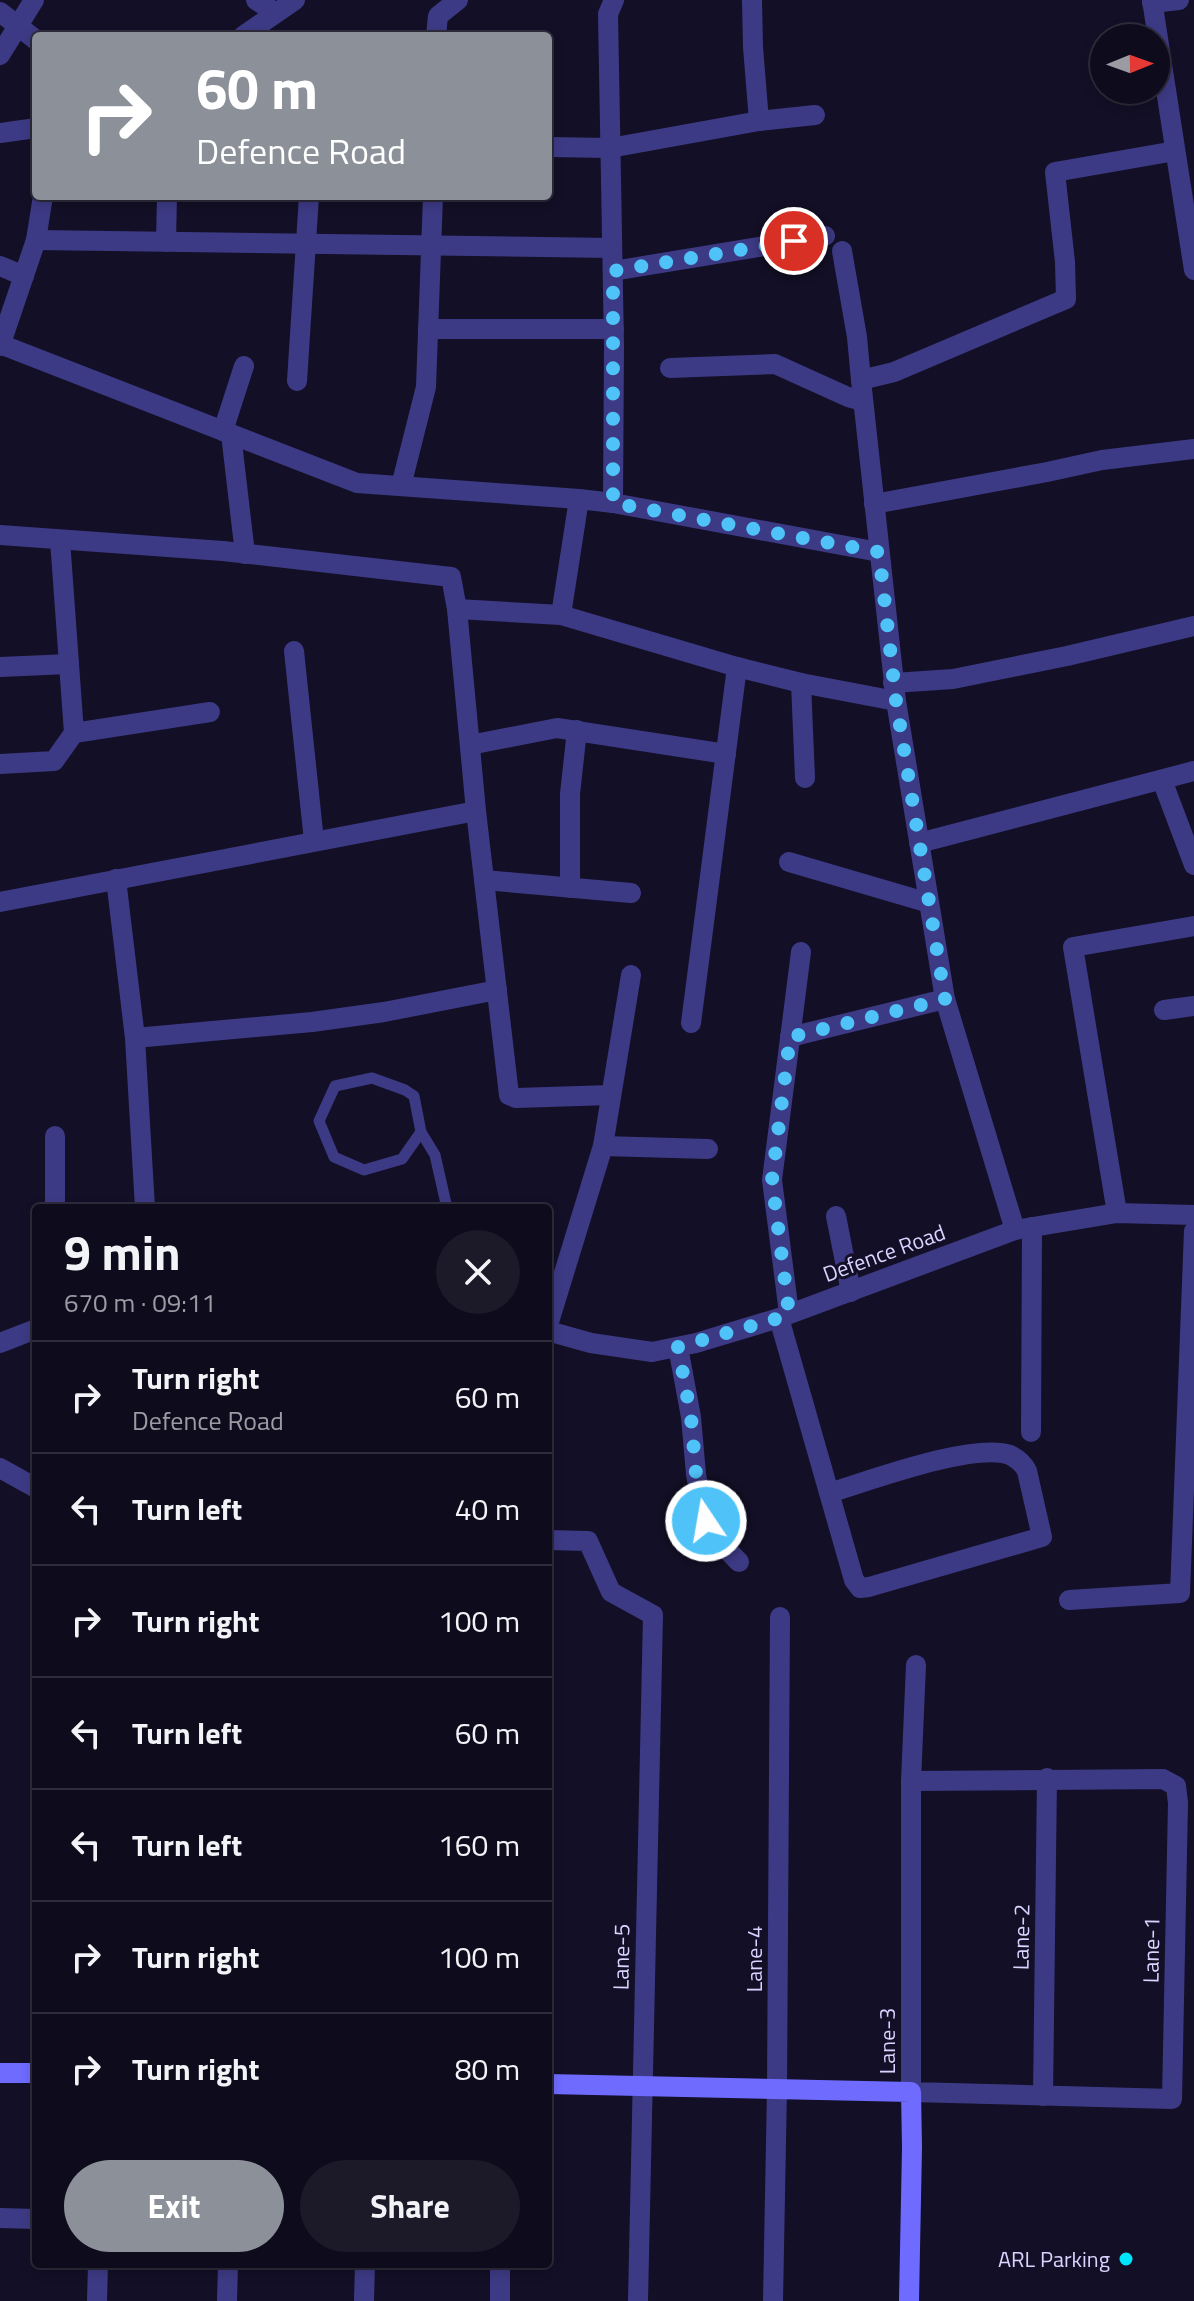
<!DOCTYPE html>
<html lang="en">
<head>
<meta charset="utf-8">
<style>
  :root { --surface:#0e0b1c; --page:#1c1929; --text:#f1f3f6; --muted:#9b9ba3; --line:#2e2b3b; --accent:#8c9099 }
  body { margin:0; font-family:"Titillium Web",sans-serif; background:var(--page); color:var(--text); height:100vh; display:flex; flex-direction:column; font-size:30px; white-space:nowrap }
  * { box-sizing:border-box; margin:0 }
  p { font-size:26px; color:var(--muted) }
  .icon { flex:none; width:44px; height:44px; fill:none; stroke:currentColor; stroke-width:2; stroke-linecap:round; stroke-linejoin:round }
  .map { position:relative; flex:1; overflow:hidden }
  .drawer { position:absolute; left:32px; top:1204px; width:520px; height:1064px; display:flex; flex-direction:column; background:var(--surface); border-radius:8px; box-shadow:0 4px 12px #0003,0 0 0 2px var(--line) }
  .drawer>* { flex:none }
  .top-card { position:absolute; left:32px; top:32px; width:520px; height:168px; border-radius:8px; box-shadow:0 4px 12px #0003,0 0 0 2px var(--line); background:#8c9099; color:#fff; overflow:hidden }
  .needle { width:52px; rotate:89deg }
  .controls { position:absolute; left:1090px; top:24px; display:grid; gap:16px }
  .controls a { display:grid; place-items:center; width:80px; height:80px; border-radius:50%; background:var(--surface); box-shadow:0 4px 12px #0003,0 0 0 2px var(--line); font-size:40px }
  .pin { position:absolute; display:grid; place-items:center; width:68px; height:68px; color:#fff; margin:-34px; border:4px solid #fff; border-radius:50%; box-shadow:0 2px 8px #0007 }
  .me { position:absolute; width:88px; margin:-44px; rotate:348deg; stroke-linejoin:round; filter:drop-shadow(0 0 6px #0008) }
  .turn { display:flex; align-items:center; gap:28px; height:168px; padding:0 32px; font-size:36px }
  .turn .icon { width:104px; height:104px; stroke-width:2.5 }
  .turn b { display:block; font-size:56px; line-height:68px }
  .round { display:grid; place-items:center; flex:none; width:84px; height:84px; border-radius:42px; background:var(--page) }
  .overview { display:flex; align-items:center; justify-content:space-between; height:136px; padding:0 32px }
  h1 { font-size:48px; font-weight:700; line-height:60px }
  .button { display:flex; gap:16px; margin-top:auto; padding:16px 32px }
  .button a { flex:1; height:92px; border-radius:48px; background:var(--accent); color:#fff; font-size:32px; font-weight:700; line-height:92px; text-align:center }
  .button a+a { background:var(--page); color:var(--text) }
  ul { padding:0; list-style:none }
  li { display:flex; align-items:center; gap:24px; height:112px; padding:0 32px; border-top:2px solid var(--line) }
  li div { flex:1 }
  li b { display:block; font-size:30px }
  li em { font-style:normal }
  .map>svg:first-child { display:block }
  .lines { fill:none; stroke-linecap:round; stroke-linejoin:round }
  .lane { stroke:#3d3a85; stroke-width:11 }
  .street { stroke:#3d3a85; stroke-width:20 }
  .secondary { stroke:#6f6bff; stroke-width:20 }
  .route { stroke:#4fc3f7; stroke-width:14; stroke-dasharray:0 25.2 }
  .poi-dot { fill:#00e5ff; stroke:#130f26; stroke-width:3 }
  .labels { text-anchor:middle; dominant-baseline:central; stroke-width:6; stroke-linejoin:round; paint-order:stroke }
  .street-label { font-size:22px; fill:#d9d4ff; stroke:#130f26 }
  .poi-label { font-size:22px; fill:#d9d4ff; stroke:#130f26; text-anchor:end }
</style>
</head>
<body>
<div class="map">
<svg width="1194" height="2301" viewBox="0 0 1194 2301">
  <rect width="100%" height="100%" fill="#130f26"/>
  <g class="lines">
    <!-- lane -->
    <g class="lane">
      <path d="M372,1078L405,1090L414,1096L421,1132L402,1159L364,1170L334,1157L319,1121L335,1086Z"/>
      <path d="M421,1132L435,1155L447,1208"/>
    </g>
    <!-- street -->
    <g class="street">
      <path d="M256,0L276,13"/>
      <path d="M614,0L608,14L614,346L613,503L879,552"/>
      <path d="M752,0L753,47L759,121"/>
      <path d="M1152,0L1194,270"/>
      <path d="M1152,3L1179,0"/>
      <path d="M0,12L36,40"/>
      <path d="M243,36L295,0"/>
      <path d="M436,36L438,16L458,0"/>
      <path d="M0,55L34,0"/>
      <path d="M0,133L36,128"/>
      <path d="M548,147L610,148L759,121L815,115"/>
      <path d="M36,240L612,248"/>
      <path d="M166,242L167,196"/>
      <path d="M842,251L857,337L861,380"/>
      <path d="M0,266L24,276"/>
      <path d="M613,271L825,236"/>
      <path d="M428,329H614"/>
      <path d="M0,344L357,483L579,499"/>
      <path d="M0,346L36,240L43,196"/>
      <path d="M670,368L775,364L848,397L863,401"/>
      <path d="M297,381L309,196"/>
      <path d="M223,431L244,366"/>
      <path d="M231,434L245,554"/>
      <path d="M401,486L426,387L433,196"/>
      <path d="M874,504L1047,472L1102,460L1194,449"/>
      <path d="M0,535L223,551L451,577L457,609"/>
      <path d="M60,540L74,733L210,712"/>
      <path d="M561,615L737,667L801,683L896,701"/>
      <path d="M294,651L314,841"/>
      <path d="M0,667L69,664"/>
      <path d="M801,683L805,778"/>
      <path d="M893,683L953,679L1067,656L1194,626"/>
      <path d="M470,745L557,728L726,754"/>
      <path d="M0,764L54,761L74,733"/>
      <path d="M1162,780L1194,865"/>
      <path d="M476,811L509,1095L516,1098L611,1095"/>
      <path d="M919,843L1194,771"/>
      <path d="M789,862L929,903"/>
      <path d="M116,879L135,1038L145,1208"/>
      <path d="M484,880L631,893"/>
      <path d="M570,888V794L577,730"/>
      <path d="M0,902L476,811L457,609L561,615L579,499L613,503"/>
      <path d="M1164,1010L1194,1006"/>
      <path d="M691,1023L737,667"/>
      <path d="M790,1037L945,999"/>
      <path d="M135,1038L312,1022L384,1012L497,990"/>
      <path d="M55,1136V1208"/>
      <path d="M603,1146L708,1149"/>
      <path d="M1117,1213L1073,947L1194,926"/>
      <path d="M836,1216L851,1292"/>
      <path d="M1015,1230L945,999L896,701L861,380L894,372L1066,299L1065,262L1055,172L1175,151"/>
      <path d="M789,1313L772,1180L801,952"/>
      <path d="M779,1318L854,1580L860,1588L869,1587L1042,1537L1027,1471C1023,1463 1018,1459 1010,1455C973,1442 869,1481 829,1493"/>
      <path d="M548,1325L603,1146L631,975"/>
      <path d="M548,1331L591,1343L652,1352L696,1343L779,1318L1015,1230L1117,1213L1194,1215"/>
      <path d="M0,1343L36,1329"/>
      <path d="M678,1347L691,1417L696,1474L702,1509L712,1534L739,1562"/>
      <path d="M1031,1432L1032,1227"/>
      <path d="M0,1468L36,1488"/>
      <path d="M548,1540L588,1541L611,1592L653,1615L638,2301"/>
      <path d="M1069,1600L1180,1593L1194,1231"/>
      <path d="M911,1781V2092L1172,2099L1178,1803L1176,1786L1163,1779L911,1781L916,1665"/>
      <path d="M1043,2096L1047,1778"/>
      <path d="M0,2218L36,2219"/>
      <path d="M97,2301L98,2264"/>
      <path d="M227,2301L228,2264"/>
      <path d="M364,2301L365,2264"/>
      <path d="M500,2301V2264"/>
      <path d="M773,2301L777,2089L780,1617"/>
    </g>
    <!-- secondary -->
    <g class="secondary">
      <path d="M0,2073H36"/>
      <path d="M548,2084L911,2092L912,2147L909,2301"/>
    </g>
  </g>
  <g class="lines">
    <!-- route -->
    <path class="route" d="M706,1521L696,1474L691,1417L678,1347L779,1318L789,1313L772,1180L790,1037L945,999L896,701L879,552L613,503V271L794,241"/>
  </g>
  <!-- markers -->
  <circle class="poi-dot" cx="1126" cy="2259" r="8"/>
  <g class="labels">
    <!-- street labels -->
    <g class="street-label">
      <text transform="translate(884 1253) rotate(-20)">Defence Road</text>
      <text transform="translate(1021 1937) rotate(-89)">Lane-2</text>
      <text transform="translate(1151 1950) rotate(-89)">Lane-1</text>
      <text transform="translate(621 1957) rotate(-89)">Lane-5</text>
      <text transform="translate(754 1959) rotate(-90)">Lane-4</text>
      <text transform="translate(887 2041) rotate(-90)">Lane-3</text>
    </g>
    <!-- poi labels -->
    <g class="poi-label">
      <text x="1110" y="2259">ARL Parking</text>
    </g>
  </g>
</svg>
<div class="controls">
<a><svg class="needle" viewBox="-14 -14 28 28"><path d="M0-13l5 13h-10z" fill="#e53935"/><path d="M0 13l5-13h-10z" fill="#9b9ba3"/></svg></a>
</div>
<div class="pin" style="left:794px;top:241px;background:#d93025"><svg class="icon" aria-label="arrive" viewBox="0 0 24 24"><path d="M6 21V4h12l-3 4 3 4H6"/></svg></div>
<svg class="me" style="left:706px;top:1521px" viewBox="-20 -20 40 40"><circle r="17" fill="#4fc3f7" stroke="#fff" stroke-width="3"/><path d="M0-11L8 9 0 5-8 9z" fill="#fff"/></svg>
<div class="top-card">
<div class="turn"><svg class="icon" aria-label="right" viewBox="0 0 24 24"><path d="M7 20v-9h11M14 6l5 5-5 5"/></svg><div><b>60 m</b>Defence Road</div></div>
</div>
<section class="drawer">
<div class="overview"><div><h1>9 min</h1><p>670 m · 09:11</p></div><a class="round"><svg class="icon" aria-label="close" viewBox="0 0 24 24"><path d="M6 6l12 12M18 6L6 18"/></svg></a></div>
<ul>
<li><svg class="icon" aria-label="right" viewBox="0 0 24 24"><path d="M7 20v-9h11M14 6l5 5-5 5"/></svg><div><b>Turn right</b><p>Defence Road</p></div><em>60 m</em></li>
<li><svg class="icon" aria-label="left" viewBox="0 0 24 24"><path d="M17 20v-9H6M10 6l-5 5 5 5"/></svg><div><b>Turn left</b></div><em>40 m</em></li>
<li><svg class="icon" aria-label="right" viewBox="0 0 24 24"><path d="M7 20v-9h11M14 6l5 5-5 5"/></svg><div><b>Turn right</b></div><em>100 m</em></li>
<li><svg class="icon" aria-label="left" viewBox="0 0 24 24"><path d="M17 20v-9H6M10 6l-5 5 5 5"/></svg><div><b>Turn left</b></div><em>60 m</em></li>
<li><svg class="icon" aria-label="left" viewBox="0 0 24 24"><path d="M17 20v-9H6M10 6l-5 5 5 5"/></svg><div><b>Turn left</b></div><em>160 m</em></li>
<li><svg class="icon" aria-label="right" viewBox="0 0 24 24"><path d="M7 20v-9h11M14 6l5 5-5 5"/></svg><div><b>Turn right</b></div><em>100 m</em></li>
<li><svg class="icon" aria-label="right" viewBox="0 0 24 24"><path d="M7 20v-9h11M14 6l5 5-5 5"/></svg><div><b>Turn right</b></div><em>80 m</em></li>
</ul>
<div class="button"><a>Exit</a><a>Share</a></div>
</section>
</div>
</body>
</html>
